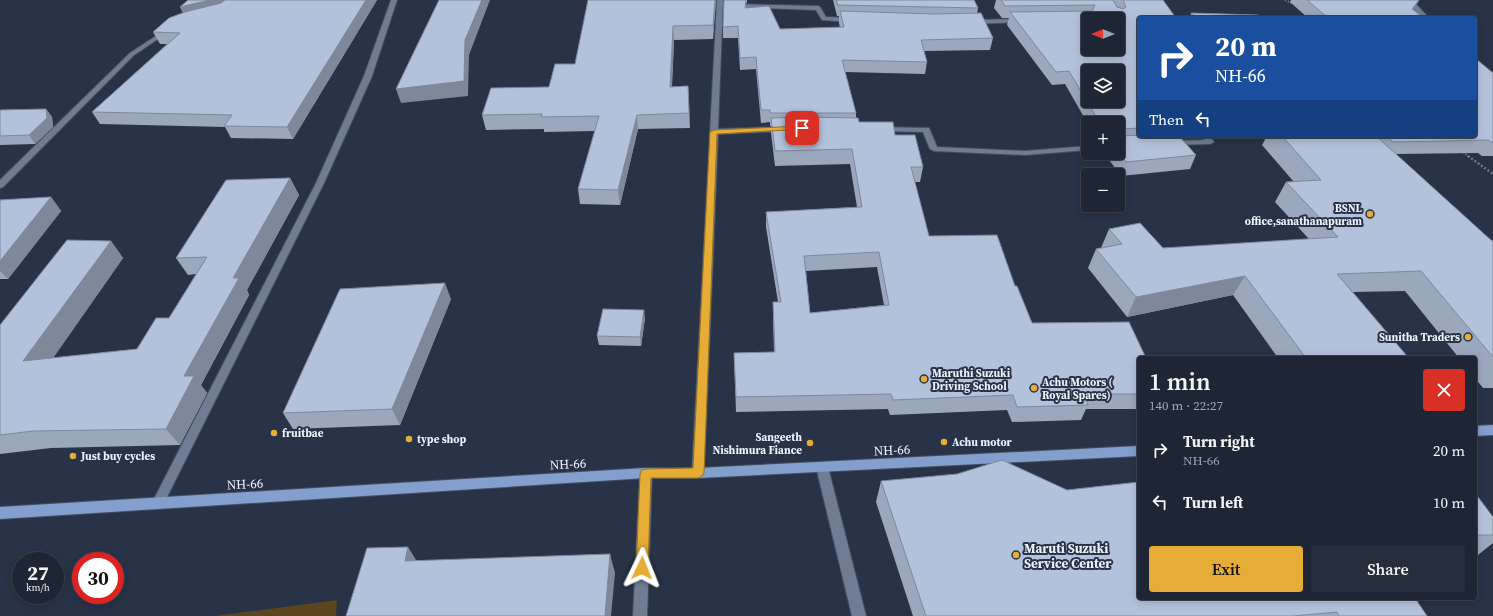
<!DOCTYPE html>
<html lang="en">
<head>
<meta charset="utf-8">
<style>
  :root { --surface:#1e2635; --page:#262e3d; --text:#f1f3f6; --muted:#a1a5ad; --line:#3c4350; --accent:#e5ad35 }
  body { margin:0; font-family:"Source Serif 4",serif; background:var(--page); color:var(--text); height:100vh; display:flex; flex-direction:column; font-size:15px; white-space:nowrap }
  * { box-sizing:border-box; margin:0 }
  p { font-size:13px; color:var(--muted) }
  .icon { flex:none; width:22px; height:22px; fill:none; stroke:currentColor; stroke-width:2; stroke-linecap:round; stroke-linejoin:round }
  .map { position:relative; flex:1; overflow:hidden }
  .drawer { position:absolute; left:1137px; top:356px; width:340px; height:244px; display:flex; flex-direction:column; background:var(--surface); border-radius:4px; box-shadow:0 2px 10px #0003,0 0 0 1px var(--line) }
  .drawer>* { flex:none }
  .hud { position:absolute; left:1137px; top:16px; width:340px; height:122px; border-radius:4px; box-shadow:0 2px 10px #0003,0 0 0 1px var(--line); background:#1a4fa0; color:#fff; overflow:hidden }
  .needle { width:26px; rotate:270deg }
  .controls { position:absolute; left:1081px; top:12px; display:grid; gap:8px }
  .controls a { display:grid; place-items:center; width:44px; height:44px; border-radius:4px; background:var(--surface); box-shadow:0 2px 10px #0003,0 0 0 1px var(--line); font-size:20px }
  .speed { position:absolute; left:12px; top:552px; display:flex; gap:8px; font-size:20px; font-weight:700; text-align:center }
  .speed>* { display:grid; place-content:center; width:52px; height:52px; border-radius:50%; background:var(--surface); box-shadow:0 2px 10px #0003,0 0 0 1px var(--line); line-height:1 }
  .speed small { font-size:10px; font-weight:400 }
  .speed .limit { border:6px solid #d22; background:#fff; color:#111 }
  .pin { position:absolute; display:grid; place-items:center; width:34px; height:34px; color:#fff; margin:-17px; border-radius:8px; box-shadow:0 2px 6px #0006 }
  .me { position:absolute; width:44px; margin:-22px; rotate:2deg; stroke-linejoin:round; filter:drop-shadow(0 0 3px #0008) }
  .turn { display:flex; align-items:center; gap:14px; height:84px; padding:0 12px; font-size:18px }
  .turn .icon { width:52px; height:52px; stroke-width:2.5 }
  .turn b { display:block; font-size:28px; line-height:34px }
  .then { display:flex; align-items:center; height:38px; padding:0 12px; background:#0003; gap:8px; font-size:15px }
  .round { display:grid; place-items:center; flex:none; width:42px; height:42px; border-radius:4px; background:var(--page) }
  .summary { display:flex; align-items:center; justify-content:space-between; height:68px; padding:0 12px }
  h1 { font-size:24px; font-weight:600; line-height:30px }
  .cta { display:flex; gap:8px; margin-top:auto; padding:8px 12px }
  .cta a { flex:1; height:46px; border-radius:4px; background:var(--accent); color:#111; font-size:16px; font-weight:600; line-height:46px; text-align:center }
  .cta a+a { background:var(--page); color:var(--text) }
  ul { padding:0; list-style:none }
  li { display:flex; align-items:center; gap:12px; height:52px; padding:0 12px }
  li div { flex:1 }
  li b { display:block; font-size:15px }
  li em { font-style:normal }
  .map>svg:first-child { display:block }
  .green { fill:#5a451e }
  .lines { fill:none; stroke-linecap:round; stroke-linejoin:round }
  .minor-casing { stroke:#454f5f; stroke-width:2 }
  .major-casing { stroke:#454f5f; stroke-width:2 }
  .path-far1 { stroke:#6e7788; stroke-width:2; stroke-dasharray:1.5 1.5; stroke-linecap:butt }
  .path { stroke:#6e7788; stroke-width:2.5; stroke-dasharray:2 2; stroke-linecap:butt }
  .minor { fill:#6f7d94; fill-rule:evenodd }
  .major { fill:#839fce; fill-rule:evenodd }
  .wall { fill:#9aa7bc; fill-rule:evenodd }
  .shaded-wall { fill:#7d8899 }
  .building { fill:#b3c2db; stroke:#7d8899; fill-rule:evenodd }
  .route { fill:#e5ad35; stroke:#957022 }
  .poi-dot { fill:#e5ad35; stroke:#283347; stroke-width:1.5 }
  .labels { text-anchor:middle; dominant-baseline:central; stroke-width:4; stroke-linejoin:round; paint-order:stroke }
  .poi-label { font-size:11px; font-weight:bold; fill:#ecf2fd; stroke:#283347; text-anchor:start }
  .near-street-label { font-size:13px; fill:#ecf2fd; stroke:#283347 }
  .near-poi-label { font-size:13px; font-weight:bold; fill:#ecf2fd; stroke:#283347; text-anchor:start }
</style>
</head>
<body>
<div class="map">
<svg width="1493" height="616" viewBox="0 0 1493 616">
  <rect width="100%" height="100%" fill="#283347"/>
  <!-- green -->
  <path class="green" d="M337,600L336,616H215Z"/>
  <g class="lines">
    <!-- minor casing -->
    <g class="minor-casing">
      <g id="minor">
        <path d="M391,0H397L372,76L324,183L162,507L158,508L154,507L152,503L154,499L316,183L364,76Z"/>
        <path d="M717,0H723L718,129L783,127L787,129L783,131L718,134L704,473L702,477L698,478L694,477L692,473Z"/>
        <path d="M1405,0H1412L1429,18H1422Z"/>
        <path d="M733,4L818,6L820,7L826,17L851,18L854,20L851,22L822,20L816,10L731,7L730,6Z"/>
        <path d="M1021,19L1023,20V22L973,24L970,22L973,20Z"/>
        <path d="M165,30L170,31L134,55L3,187L0,188V180L130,53Z"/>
        <path d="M878,127L929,128L937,147L1025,151L1088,146V150L1025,155L934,151L930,149L923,132L881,131H878Z"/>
        <path d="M1202,136H1210L1214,142L1210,144L1172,145L1168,143L1172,141L1204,140Z"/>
        <path d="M822,462L826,463L828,467L866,616H852L816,467L818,463Z"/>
        <path d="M646,468L650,469L652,473L647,616H633L640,473L642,469Z"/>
      </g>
    </g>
    <!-- major casing -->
    <g class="major-casing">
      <g id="major">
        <path d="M1493,425V435L1475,436V426Z"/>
        <path d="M1139,446V456L698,478H646L0,519V507L646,468H698Z"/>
      </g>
    </g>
    <!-- path-far1 -->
    <g class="path-far1">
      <path d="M1285,0L1293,4"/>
      <path d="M1463,152L1469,157"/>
    </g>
    <!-- path -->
    <path class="path" d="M1468,156L1493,174"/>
    <!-- minor -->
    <use href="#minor" class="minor"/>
    <!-- major -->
    <use href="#major" class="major"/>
  </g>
  <!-- wall -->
  <g class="wall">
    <path d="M377,0L293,139L231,138L225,127L100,124L92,112L167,44H160L153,32L183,13L180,7Z"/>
    <path d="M716,0L713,39L674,40L672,87L688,86L690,128L638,129L620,205L580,204L578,189L595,131L544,132V129L486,130L482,115L549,87L575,64Z"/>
    <path d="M724,0H747V3H746V8L780,29L840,28L839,23V16H837L833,0H974L978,8L977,14L993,38L990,50L924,51L927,62L925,74L845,72L856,113V117L859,122L895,135L923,167L920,182H915L929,236L1015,286L1032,323L1139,358V409H1086L1081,420L1012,422L1007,410L890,415L888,409L736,412L734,353L774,352L773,318V302H778L766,227V212L857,207L850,164L775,166L771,133V126H770V122L761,123L756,69L740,70L738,38H723V27ZM877,267L884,305L810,313L806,271Z"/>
    <path d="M996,0H1163L1139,18V136L1196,155L1190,169L1121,176L1104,153H1118V123H1088V124L1065,84L1052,85L1007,25L1009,18H1002L994,8Z"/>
    <path d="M1291,0H1419L1413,10L1424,18H1308L1290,2Z"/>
    <path d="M1191,13L1260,18H1190Z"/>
    <path d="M1493,73V156H1482L1478,153L1396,154L1492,241L1493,239V388H1483L1475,378V358H1459L1405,291L1353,292L1407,356L1406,358H1278L1233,295L1127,317L1088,268L1096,249L1101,248L1109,229L1163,248L1309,239L1275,202L1286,182H1294L1262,145L1267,136H1475Z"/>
    <path d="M46,109L52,117L53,127L35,144L0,145V110Z"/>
    <path d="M290,178L299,195L247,290L249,295L201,385L207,393L180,445L51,448L0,454V325L111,241L123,258L53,358L137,349L169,318L196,274L188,275L176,258Z"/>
    <path d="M51,197L61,211L8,279H0V200Z"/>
    <path d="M451,299L400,425L293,429L283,413Z"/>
    <path d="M645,318L641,346L599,345L597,336Z"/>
    <path d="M881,481L1067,490L1427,616H913L876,502Z"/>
    <path d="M1475,493L1493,517V543L1478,555H1475Z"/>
  </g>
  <!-- shaded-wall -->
  <g class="shaded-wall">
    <path d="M210,0H233L186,18L180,7Z"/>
    <path d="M366,0H377L293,139L287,127Z"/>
    <path d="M482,0H490L469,55L468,96L401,103L396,89L465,40Z"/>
    <path d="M715,0H716L713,39V25Z"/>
    <path d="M1419,0L1413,11L1412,9Z"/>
    <path d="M673,26L674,40L671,101L670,87Z"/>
    <path d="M688,86L689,101L690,128L689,113Z"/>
    <path d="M46,109L52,117L53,127L35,144L29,135Z"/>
    <path d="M637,115L638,129L620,205L618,190Z"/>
    <path d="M290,178L299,195L247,290L249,295L201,385L207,393L180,445L166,429L184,376L233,278Z"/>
    <path d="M51,197L61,211L8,279L0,271V261Z"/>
    <path d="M111,241L123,258L39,378L23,361Z"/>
    <path d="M1245,276L1233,295L1127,317L1136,297Z"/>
    <path d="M445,283L451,299L400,425L392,409Z"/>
    <path d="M644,310L645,318L641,346L640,337Z"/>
    <path d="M408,547L420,566L405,561Z"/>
    <path d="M610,554L615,573L611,616H605Z"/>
  </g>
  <!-- building -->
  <g class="building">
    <path d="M188,0H210L180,7Z"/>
    <path d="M225,0H366L287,127L224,126L232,115L92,112L180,33L153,32L169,18L185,12L221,3Z"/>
    <path d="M439,0H482L465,40L464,81L396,89Z"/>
    <path d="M588,0H715L713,25L673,26L670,87L688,86L689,113L637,115L618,190L578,189L599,116L541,117L542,114L482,115L491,88L549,87L555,64H575Z"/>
    <path d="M724,0H746L745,8L769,6L780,29L844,27L840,11L934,14L981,13L993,38L921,40L927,62L842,60L856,113H770V110H761L756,57L740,58L738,26L723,27Z"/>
    <path d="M836,0H974L978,8L838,5Z"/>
    <path d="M1001,0H1113L1117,7L1123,9L1126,7L1123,0H1163L1176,18H1139V28H1136L1139,32V128L1123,129L1122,134L1123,136L1139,135V136H1179L1196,155L1126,162L1118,151V123H1100L1069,71L1056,72L1010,12L1092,11L1095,5L1005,6ZM1088,19H1118V49H1088ZM1088,71H1118V101H1088Z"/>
    <path d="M1307,0H1419L1412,9L1424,18H1328Z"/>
    <path d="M1191,13L1258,15L1260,18H1197Z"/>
    <path d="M1475,58L1493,73V143L1488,140L1393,142L1386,136H1475Z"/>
    <path d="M46,109L47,118L29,135L0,136V110Z"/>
    <path d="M803,117L858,118L859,122H893L895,135H915L923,167H911L929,236L997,235L1015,286H1017L1032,323L1129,322L1146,358H1139V394H1084L1088,405L1017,407L1013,395L893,400L891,394L736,397L734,353L775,352L773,302H781L766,212L862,207L852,149L775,151L771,118ZM879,252L889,305L810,313L804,256Z"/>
    <path d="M1282,136H1376L1493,242V357L1421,271L1337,274L1407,356L1377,358H1306L1245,276L1136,297L1096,249L1122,244L1109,229L1140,223L1163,248L1338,237L1286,182L1321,180Z"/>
    <path d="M290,178L233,278H239L184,376H194L166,429L33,431L0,435V325L67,240L111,241L23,361L137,349L156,318H169L207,257L176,258L226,180Z"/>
    <path d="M51,197L0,261V200Z"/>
    <path d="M445,283L392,409L283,413L340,289Z"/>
    <path d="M603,309L644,310L640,337L597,336Z"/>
    <path d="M1002,460L1067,490L1139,482V598H1415L1427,616H1339L1337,612L1293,616H926L881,481L957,474Z"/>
    <path d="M1475,493L1493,517V535H1475Z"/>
    <path d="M408,547L405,561L610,554L605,616H346L367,548Z"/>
  </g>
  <!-- route -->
  <path class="route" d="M802,126L805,128L804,129L717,134L704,473L702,476L698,478H651L648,568L646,572L642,574L638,572L636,568L640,474L642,470L646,469L693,468L710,132L714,130Z"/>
  <!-- markers -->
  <g class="poi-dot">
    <circle cx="1370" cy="214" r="4"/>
    <circle cx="1468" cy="337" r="4"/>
    <circle cx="924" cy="379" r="4"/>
    <circle cx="1034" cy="388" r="4"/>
    <circle cx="274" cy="433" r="4"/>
    <circle cx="409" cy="439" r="4"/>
    <circle cx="944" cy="442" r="4"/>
    <circle cx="810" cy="443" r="4"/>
    <circle cx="73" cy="456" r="4"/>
    <circle cx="1016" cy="555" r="4"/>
  </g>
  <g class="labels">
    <!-- poi labels -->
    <g class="poi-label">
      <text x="1362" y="208" text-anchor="end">BSNL<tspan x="1362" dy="13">office,sanathanapuram</tspan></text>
      <text x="1460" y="337" text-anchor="end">Sunitha Traders</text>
      <text x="932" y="373">Maruthi Suzuki<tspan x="932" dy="13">Driving School</tspan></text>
      <text x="1042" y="382">Achu Motors (<tspan x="1042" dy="13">Royal Spares)</tspan></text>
      <text x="282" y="433">fruitbae</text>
      <text x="802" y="437" text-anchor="end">Sangeeth<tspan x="802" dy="13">Nishimura Fiance</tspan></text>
      <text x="417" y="439">type shop</text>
      <text x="952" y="442">Achu motor</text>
      <text x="81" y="456">Just buy cycles</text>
    </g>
    <!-- near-street labels -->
    <g class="near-street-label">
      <text transform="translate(892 450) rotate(-3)">NH-66</text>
      <text transform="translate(568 464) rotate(-3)">NH-66</text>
      <text transform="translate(245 484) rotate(-3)">NH-66</text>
    </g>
    <!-- near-poi labels -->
    <g class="near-poi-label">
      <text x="1024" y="548">Maruti Suzuki<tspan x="1024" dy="15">Service Center</tspan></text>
    </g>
  </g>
</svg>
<div class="controls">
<a><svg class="needle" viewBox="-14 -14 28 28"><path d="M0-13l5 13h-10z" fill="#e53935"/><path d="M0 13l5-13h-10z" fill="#a1a5ad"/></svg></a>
<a><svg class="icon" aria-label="layers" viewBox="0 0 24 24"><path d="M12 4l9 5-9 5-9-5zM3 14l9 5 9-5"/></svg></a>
<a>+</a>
<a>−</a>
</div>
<div class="speed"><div>27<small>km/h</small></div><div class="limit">30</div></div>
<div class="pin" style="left:802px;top:128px;background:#d93025"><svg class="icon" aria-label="arrive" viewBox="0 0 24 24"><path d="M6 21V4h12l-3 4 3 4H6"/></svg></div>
<svg class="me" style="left:642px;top:568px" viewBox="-20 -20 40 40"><path d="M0-17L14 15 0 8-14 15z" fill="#e5ad35" stroke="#fff" stroke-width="4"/></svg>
<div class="hud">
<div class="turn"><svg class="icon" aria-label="right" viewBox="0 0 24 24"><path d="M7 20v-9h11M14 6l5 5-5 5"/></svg><div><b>20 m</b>NH-66</div></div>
<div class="then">Then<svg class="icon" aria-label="left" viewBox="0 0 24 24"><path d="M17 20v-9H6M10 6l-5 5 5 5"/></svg></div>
</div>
<section class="drawer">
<div class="summary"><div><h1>1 min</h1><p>140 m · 22:27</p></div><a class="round" style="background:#d93025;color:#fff"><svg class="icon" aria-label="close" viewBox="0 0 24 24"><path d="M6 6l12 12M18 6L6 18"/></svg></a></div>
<ul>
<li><svg class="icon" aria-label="right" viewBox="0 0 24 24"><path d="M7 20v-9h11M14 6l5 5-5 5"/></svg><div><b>Turn right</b><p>NH-66</p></div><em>20 m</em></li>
<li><svg class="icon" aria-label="left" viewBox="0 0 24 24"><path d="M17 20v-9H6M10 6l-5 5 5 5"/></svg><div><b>Turn left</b></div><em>10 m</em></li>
</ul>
<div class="cta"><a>Exit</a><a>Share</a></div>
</section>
</div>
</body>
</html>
